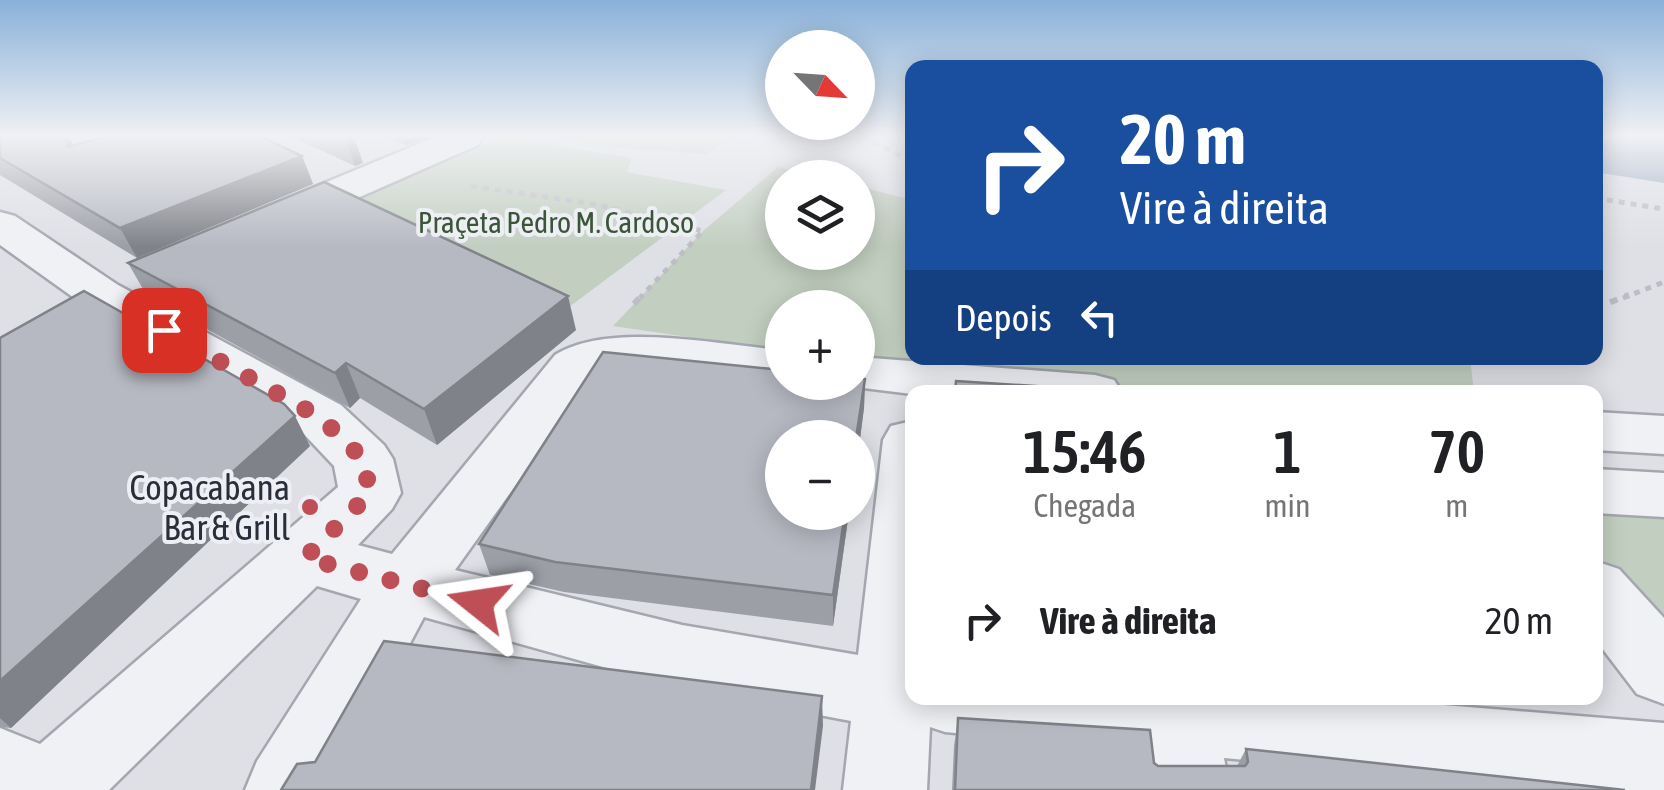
<!DOCTYPE html>
<html lang="pt">
<head>
<meta charset="utf-8">
<style>
  :root { --surface:#fff; --page:#f2f2f2; --text:#202124; --muted:#757577 }
  body { margin:0; font-family:"Asap Condensed",sans-serif; background:var(--page); color:var(--text); height:100vh; display:flex; flex-direction:column; font-size:38px; white-space:nowrap }
  * { box-sizing:border-box; margin:0 }
  p { font-size:32px; color:var(--muted) }
  .icon { flex:none; width:55px; height:55px; fill:none; stroke:currentColor; stroke-width:2; stroke-linecap:round; stroke-linejoin:round }
  .map { position:relative; flex:1; overflow:hidden }
  .details { position:absolute; left:905px; top:385px; width:698px; height:320px; display:flex; flex-direction:column; background:var(--surface); border-radius:20px; box-shadow:0 5px 25px #0003 }
  .details>* { flex:none }
  .guide { position:absolute; left:905px; top:60px; width:698px; height:305px; border-radius:20px; box-shadow:0 5px 25px #0003; background:#1a4fa0; color:#fff; overflow:hidden }
  .needle { width:65px; rotate:115deg }
  .fabs { position:absolute; left:765px; top:30px; display:grid; gap:20px }
  .fabs a { display:grid; place-items:center; width:110px; height:110px; border-radius:50%; background:var(--surface); box-shadow:0 5px 25px #0003; font-size:50px }
  .pin { position:absolute; display:grid; place-items:center; width:85px; height:85px; color:#fff; margin:-42px; border-radius:20px; box-shadow:0 5px 15px #0006 }
  .me { position:absolute; width:110px; margin:-55px; rotate:285deg; stroke-linejoin:round; filter:drop-shadow(0 0 8px #0008) }
  .turn { display:flex; align-items:center; gap:35px; height:210px; padding:0 50px; font-size:45px }
  .turn .icon { width:130px; height:130px; stroke-width:2.5 }
  .turn b { display:block; font-size:70px; line-height:85px }
  .then { display:flex; align-items:center; height:95px; padding:0 50px; background:#0003; gap:20px; font-size:38px }
  .eta { display:flex; justify-content:space-evenly; align-items:center; height:170px; text-align:center }
  .eta b { font-size:60px; font-weight:600; line-height:70px }
  ul { padding:0; list-style:none }
  li { display:flex; align-items:center; gap:30px; height:130px; padding:0 50px }
  li div { flex:1 }
  li b { display:block; font-size:38px }
  li em { font-style:normal }
  .map>svg:first-child { display:block }
  .green { fill:#c2cfc0 }
  .water { fill:#9cacc2 }
  .lines { fill:none; stroke-linecap:round; stroke-linejoin:round }
  .minor-casing { stroke:#a4a7af; stroke-width:5 }
  .path-far1 { stroke:#bcbec5; stroke-width:5; stroke-dasharray:6 6; stroke-linecap:butt }
  .path { stroke:#bcbec5; stroke-width:6; stroke-dasharray:8 8; stroke-linecap:butt }
  .minor { fill:#f0f1f5; fill-rule:evenodd }
  .wall { fill:#9d9fa7 }
  .shaded-wall { fill:#7f8288 }
  .building { fill:#b6b9c2; stroke:#7f8288; stroke-width:2.5 }
  .route { stroke:#be4f57; stroke-width:18; stroke-dasharray:0 32.4 }
  .poi-dot { fill:#be4f57; stroke:#edeff4; stroke-width:4 }
  .labels { text-anchor:middle; dominant-baseline:central; stroke-width:8; stroke-linejoin:round; paint-order:stroke }
  .far-park-label { font-size:30px; fill:#3b5538; stroke:#edeff4 }
  .poi-label { font-size:35px; fill:#292e3b; stroke:#edeff4; text-anchor:end }
</style>
</head>
<body>
<div class="map">
<svg width="1664" height="790" viewBox="0 0 1664 790">
  <rect width="100%" height="100%" fill="#dee0e6"/>
  <!-- green -->
  <g class="green">
    <path d="M503,137L631,158L627,172L726,190L565,310L348,201Z"/>
    <path d="M559,137H732L706,154L607,147Z"/>
    <path d="M778,167L821,177L782,178V252H858V186L912,200V358H1470L1474,392H1101L858,361V308H782V351L613,326L703,231Z"/>
    <path d="M1595,474L1664,476V632L1595,550Z"/>
  </g>
  <!-- water -->
  <path class="water" d="M1595,137H1664V183L1595,172Z"/>
  <g class="lines">
    <!-- minor casing -->
    <g class="minor-casing">
      <g id="minor">
        <path d="M435,137H483L478,145L287,229L272,233L257,229L251,220L257,211Z"/>
        <path d="M0,212L15,216L118,285L341,405L384,445L393,459L401,493L392,509L358,545L392,554L555,355C610,321 718,345 782,350V382L608,367L593,377L455,570L682,625L858,655L883,440L891,426L912,421V698H1358L1664,723V790H1563L1224,758L1230,790H1146L1142,751L945,732L930,727L927,790H843L851,721L682,689L424,617L332,790H245L257,761L361,599L317,586L109,790H0V728L40,744L338,487L334,466L301,431L84,305L0,245Z"/>
        <path d="M858,357L1095,375L1114,380L1122,392L912,394L839,385L858,382Z"/>
        <path d="M1595,412L1664,416V454L1595,450Z"/>
        <path d="M1595,469L1664,473V517L1595,513Z"/>
        <path d="M1595,561L1619,569L1664,618V704L1637,694L1595,639Z"/>
      </g>
    </g>
    <!-- path-far1 -->
    <g class="path-far1">
      <path d="M863,137L912,161"/>
      <path d="M471,186L594,204L703,231L640,298"/>
      <path d="M1595,198L1664,209"/>
      <path d="M1623,298L1664,282"/>
    </g>
    <!-- path -->
    <g class="path">
      <path d="M634,304L642,295"/>
      <path d="M1595,308L1629,295"/>
    </g>
    <!-- minor -->
    <use href="#minor" class="minor"/>
  </g>
  <!-- wall -->
  <g class="wall">
    <path d="M0,137L73,145L302,156L313,184L137,258L0,175Z"/>
    <path d="M292,137H354L363,163L355,166Z"/>
    <path d="M382,137H433L405,145Z"/>
    <path d="M128,263L576,330L437,445L360,398L350,408L147,296Z"/>
    <path d="M0,338L310,446L11,728L0,727Z"/>
    <path d="M865,379L864,408L858,454V438L782,512H849L833,626L564,592L490,575L479,544Z"/>
    <path d="M958,718L1158,766H1237L1246,749L1625,790H952L954,746Z"/>
  </g>
  <!-- shaded-wall -->
  <g class="shaded-wall">
    <path d="M64,137H70L83,175L68,147Z"/>
    <path d="M350,137H354L363,163L355,166L345,138Z"/>
    <path d="M402,137H433L405,145Z"/>
    <path d="M302,156L313,184L137,258L120,228Z"/>
    <path d="M568,296L576,330L437,445L424,409Z"/>
    <path d="M346,363L360,398L350,408L335,373Z"/>
    <path d="M865,379L864,408L858,454V438H856Z"/>
    <path d="M295,416L310,446L11,728L0,718V681Z"/>
    <path d="M845,512H849L833,626V595Z"/>
    <path d="M822,696L823,726L815,790H811Z"/>
  </g>
  <!-- building -->
  <g class="building">
    <path d="M0,137H64L68,147L105,137H262L302,156L120,228L0,158Z"/>
    <path d="M324,182L568,296L424,409L346,363L335,373L128,263Z"/>
    <path d="M84,291L284,404L295,416L0,681V338Z"/>
    <path d="M603,352L782,370V382H858V378L865,379L856,438H782V512H845L833,595L555,562L479,544Z"/>
    <path d="M956,381L1128,392H955Z"/>
    <path d="M384,641L822,696L811,790H281L297,764L315,762Z"/>
    <path d="M958,718L1150,730L1154,763L1158,766H1245L1248,762L1246,749L1625,790H955Z"/>
  </g>
  <!-- sky -->
  <linearGradient id="sky" x2="0" y2="1"><stop stop-color="#89b1d9"/><stop offset="0.55" stop-color="#f0f1f4"/><stop offset="1" stop-color="#f0f1f4" stop-opacity="0"/></linearGradient>
  <rect width="1664" height="247" fill="url(#sky)"/>
  <g class="lines">
    <!-- route -->
    <path class="route" d="M164,330L321,418L363,459L370,493L305,558L478,603"/>
  </g>
  <!-- markers -->
  <circle class="poi-dot" cx="310" cy="507" r="10"/>
  <g class="labels">
    <!-- far-park labels -->
    <g class="far-park-label">
      <text x="556" y="222">Praçeta Pedro M. Cardoso</text>
    </g>
    <!-- poi labels -->
    <g class="poi-label">
      <text x="290" y="487">Copacabana<tspan x="290" dy="40">Bar &amp; Grill</tspan></text>
    </g>
  </g>
</svg>
<div class="fabs">
<a><svg class="needle" viewBox="-14 -14 28 28"><path d="M0-13l5 13h-10z" fill="#e53935"/><path d="M0 13l5-13h-10z" fill="#757577"/></svg></a>
<a><svg class="icon" aria-label="layers" viewBox="0 0 24 24"><path d="M12 4l9 5-9 5-9-5zM3 14l9 5 9-5"/></svg></a>
<a>+</a>
<a>−</a>
</div>
<div class="pin" style="left:164px;top:330px;background:#d93025"><svg class="icon" aria-label="arrive" viewBox="0 0 24 24"><path d="M6 21V4h12l-3 4 3 4H6"/></svg></div>
<svg class="me" style="left:478px;top:603px" viewBox="-20 -20 40 40"><path d="M0-17L14 15 0 8-14 15z" fill="#be4f57" stroke="#fff" stroke-width="4"/></svg>
<div class="guide">
<div class="turn"><svg class="icon" aria-label="right" viewBox="0 0 24 24"><path d="M7 20v-9h11M14 6l5 5-5 5"/></svg><div><b>20 m</b>Vire à direita</div></div>
<div class="then">Depois<svg class="icon" aria-label="left" viewBox="0 0 24 24"><path d="M17 20v-9H6M10 6l-5 5 5 5"/></svg></div>
</div>
<section class="details">
<div class="eta">
<div><b>15:46</b><p>Chegada</p></div>
<div><b>1</b><p>min</p></div>
<div><b>70</b><p>m</p></div>
</div>
<ul>
<li><svg class="icon" aria-label="right" viewBox="0 0 24 24"><path d="M7 20v-9h11M14 6l5 5-5 5"/></svg><div><b>Vire à direita</b></div><em>20 m</em></li>
</ul>
</section>
</div>
</body>
</html>
